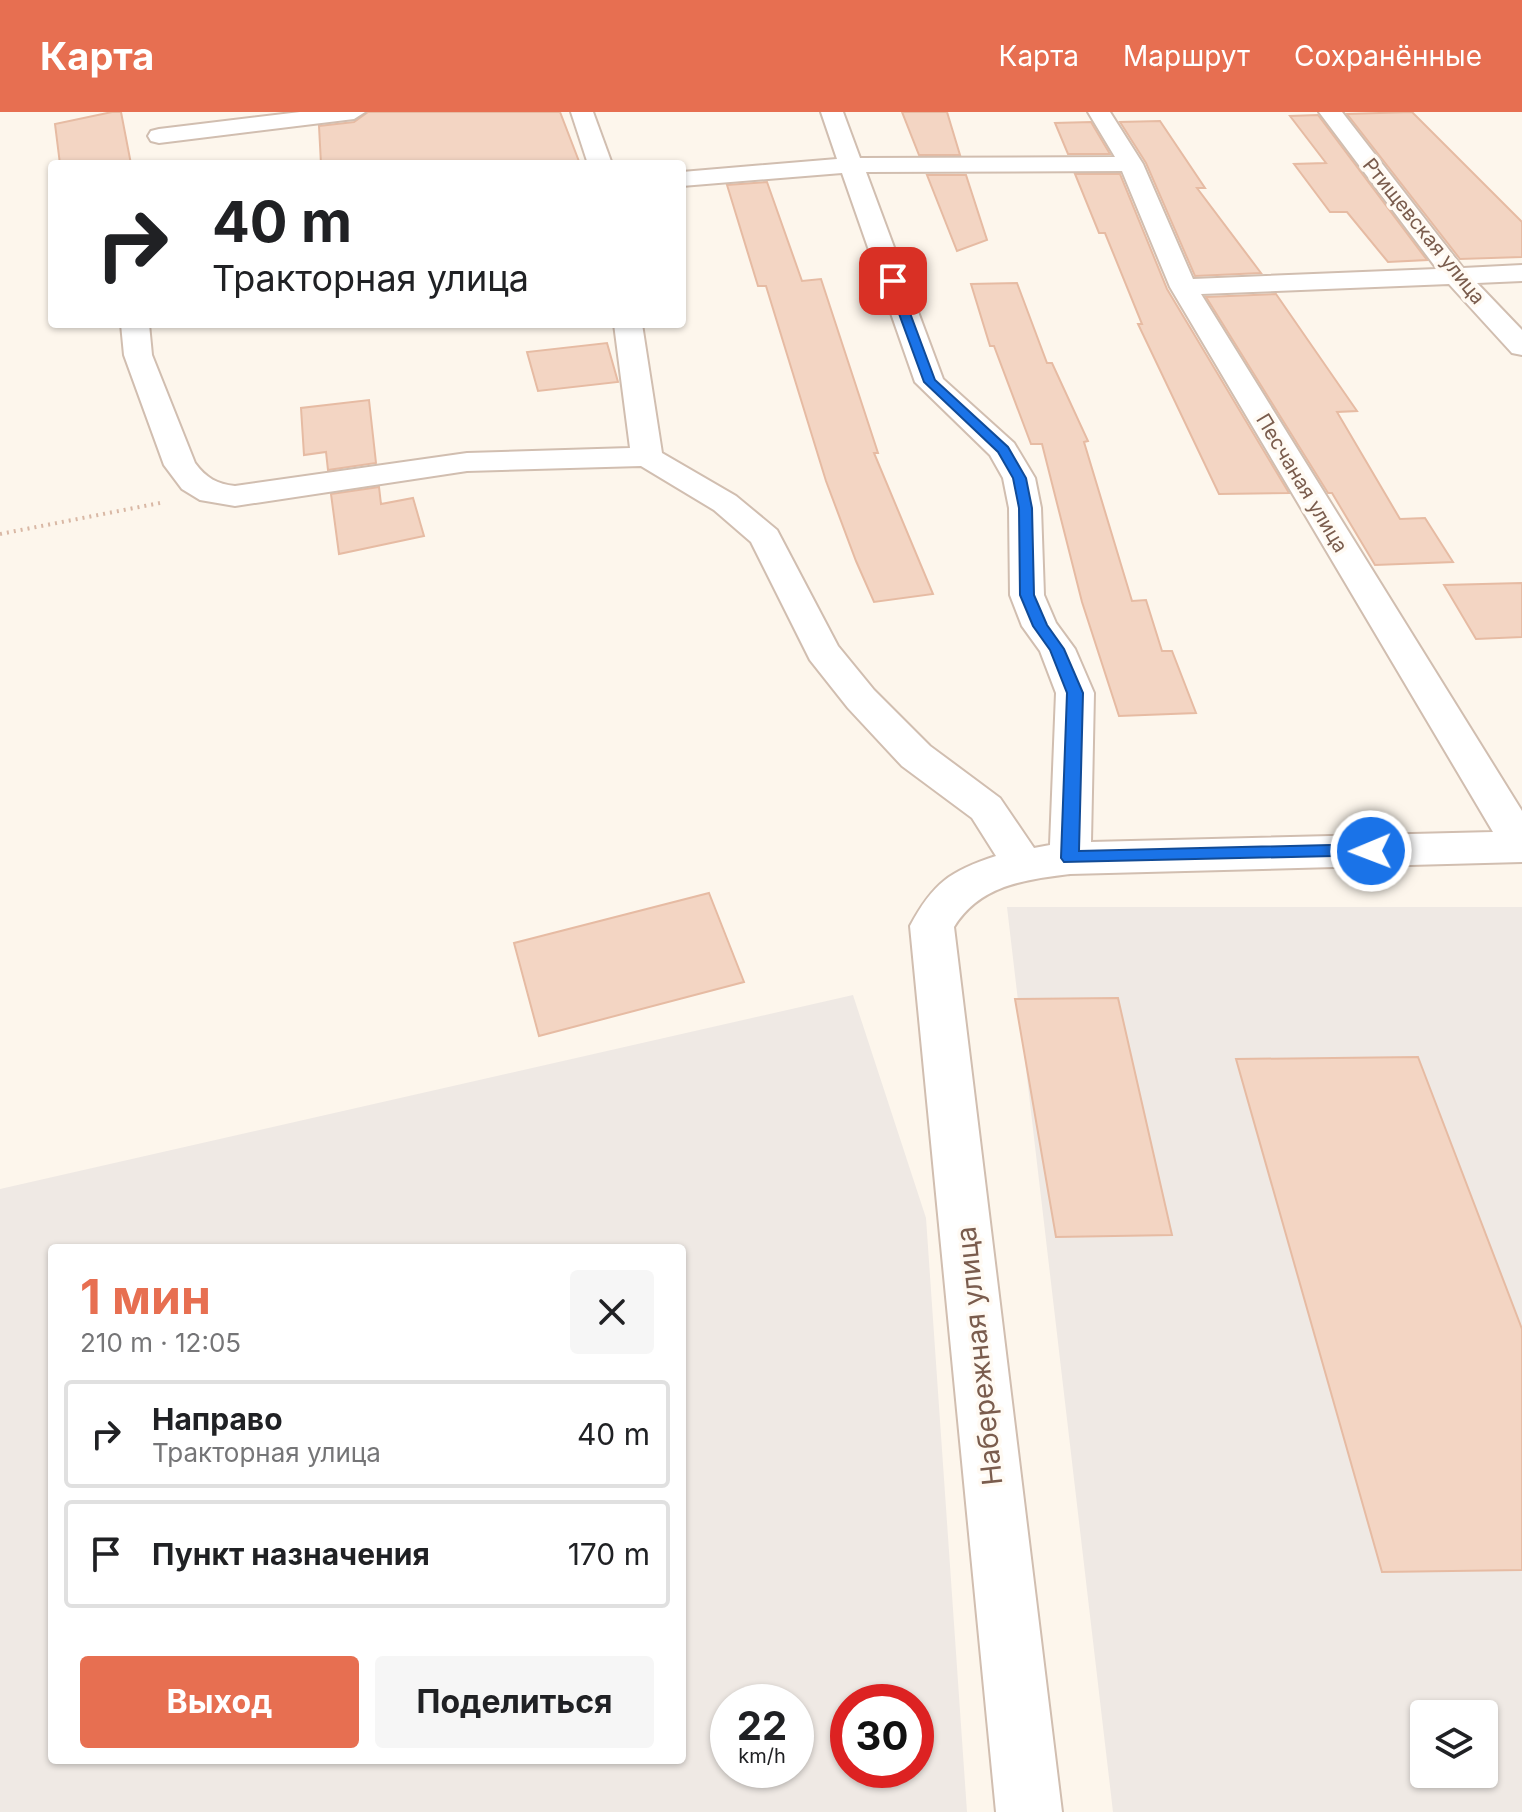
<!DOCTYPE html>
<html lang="ru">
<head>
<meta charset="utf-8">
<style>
  :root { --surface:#fff; --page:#f6f6f6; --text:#202124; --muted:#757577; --line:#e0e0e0; --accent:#e76f51 }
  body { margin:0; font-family:Inter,sans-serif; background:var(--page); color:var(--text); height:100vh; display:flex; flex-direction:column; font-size:30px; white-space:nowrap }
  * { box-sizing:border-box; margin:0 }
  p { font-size:26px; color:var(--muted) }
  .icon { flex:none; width:44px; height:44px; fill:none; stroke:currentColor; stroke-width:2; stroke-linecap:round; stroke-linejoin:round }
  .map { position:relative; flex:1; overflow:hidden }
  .sheet { position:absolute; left:48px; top:1132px; width:638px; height:520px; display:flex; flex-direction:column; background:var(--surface); border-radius:8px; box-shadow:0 2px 6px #0004 }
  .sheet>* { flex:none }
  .guide { position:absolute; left:48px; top:48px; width:638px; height:168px; border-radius:8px; box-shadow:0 2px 6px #0004; background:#fff; color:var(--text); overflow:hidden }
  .tools { position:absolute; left:1410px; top:1588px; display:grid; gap:16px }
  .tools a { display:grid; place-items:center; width:88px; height:88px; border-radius:8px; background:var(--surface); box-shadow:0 2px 6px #0004; font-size:40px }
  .speed { position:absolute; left:710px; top:1572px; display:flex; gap:16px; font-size:40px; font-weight:700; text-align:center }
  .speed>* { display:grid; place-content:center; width:104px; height:104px; border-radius:50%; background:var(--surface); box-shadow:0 2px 6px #0004; line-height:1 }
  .speed small { font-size:20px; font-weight:400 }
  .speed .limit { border:12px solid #d22; background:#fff; color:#111 }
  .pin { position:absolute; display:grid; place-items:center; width:68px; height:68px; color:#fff; margin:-34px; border-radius:16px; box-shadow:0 4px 12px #0006 }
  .me { position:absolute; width:88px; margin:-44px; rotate:269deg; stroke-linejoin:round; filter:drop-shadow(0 0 6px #0008) }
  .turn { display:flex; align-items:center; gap:28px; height:168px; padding:0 32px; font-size:36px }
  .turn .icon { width:104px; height:104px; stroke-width:2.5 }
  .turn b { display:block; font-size:56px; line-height:68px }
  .round { display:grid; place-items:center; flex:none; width:84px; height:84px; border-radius:8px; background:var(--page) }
  .headline { display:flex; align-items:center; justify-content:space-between; height:136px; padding:0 32px }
  h1 { font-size:48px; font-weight:700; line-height:60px; color:var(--accent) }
  .cta { display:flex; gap:16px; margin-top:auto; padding:16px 32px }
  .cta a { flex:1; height:92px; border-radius:8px; background:var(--accent); color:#fff; font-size:32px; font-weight:700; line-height:92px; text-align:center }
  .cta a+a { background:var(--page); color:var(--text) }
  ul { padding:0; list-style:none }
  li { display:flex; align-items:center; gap:24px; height:108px; margin:0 16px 12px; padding:0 16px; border:4px solid var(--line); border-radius:8px }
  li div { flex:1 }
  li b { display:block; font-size:30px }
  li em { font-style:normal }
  header { display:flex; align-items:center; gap:48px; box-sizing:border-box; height:112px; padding:0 40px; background:var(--accent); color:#fff }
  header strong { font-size:38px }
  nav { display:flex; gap:44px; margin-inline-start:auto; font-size:28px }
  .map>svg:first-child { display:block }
  .industrial { fill:#efe9e4; fill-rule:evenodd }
  .building { fill:#f3d5c3; stroke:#e6bba3; stroke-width:2 }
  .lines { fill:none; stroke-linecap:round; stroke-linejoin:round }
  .street-casing { stroke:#d1beb0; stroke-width:4 }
  .path { stroke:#d9b8a5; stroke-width:4; stroke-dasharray:2 5; stroke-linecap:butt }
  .street { fill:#fff; fill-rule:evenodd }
  .route { fill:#1a73e8; stroke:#114b97; stroke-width:2 }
  .labels { text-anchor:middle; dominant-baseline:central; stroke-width:7; stroke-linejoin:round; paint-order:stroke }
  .far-street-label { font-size:20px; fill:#7a5c4d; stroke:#fffaf3 }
  .near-street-label { font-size:28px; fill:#7a5c4d; stroke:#fffaf3 }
</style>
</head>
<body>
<header>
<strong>Карта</strong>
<nav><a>Карта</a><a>Маршрут</a><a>Сохранённые</a></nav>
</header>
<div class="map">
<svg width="1522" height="1700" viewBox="0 0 1522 1700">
  <rect width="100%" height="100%" fill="#fdf6ec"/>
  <!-- industrial -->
  <g class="industrial">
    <path d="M1007,795H1522V1700H1113ZM1424,1602H1484V1662H1424Z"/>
    <path d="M853,883L926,1106L967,1700H0V1077ZM52,1136H682V1648H52ZM728,1590H796V1658H728ZM848,1590H916V1658H848Z"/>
  </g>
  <!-- building -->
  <g class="building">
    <path d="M112,0H121L131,52H60L55,12Z"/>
    <path d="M368,0H560L580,52H321L319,14L354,10Z"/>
    <path d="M902,0H947L960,43H919Z"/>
    <path d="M1412,0L1522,110V145L1460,147L1347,2Z"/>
    <path d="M1318,3L1427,148L1388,150L1347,100H1330L1294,52L1326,51L1290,4Z"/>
    <path d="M1160,9L1205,76H1197L1261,161L1195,164L1146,51L1120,10Z"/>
    <path d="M1091,10L1110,42H1068L1055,11Z"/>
    <path d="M1075,62H1120L1167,177L1289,381L1219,382L1138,212H1142L1105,121H1099Z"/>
    <path d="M927,63H966L987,128L957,139Z"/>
    <path d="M767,70L802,169L821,167L878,341H874L933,482L874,490L856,449L826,369L766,174H758L727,73Z"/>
    <path d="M1017,171L1047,251H1052L1088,329L1084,330L1132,489L1146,488L1162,539H1172L1196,601L1119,604L1082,490L1042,332H1031L994,234H990L971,172Z"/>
    <path d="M1276,182L1357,299L1337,300L1400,407L1425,406L1453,450L1375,453L1332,381H1328L1206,185Z"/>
    <path d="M607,231L618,270L538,279L527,240Z"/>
    <path d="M369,288L376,351L328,358L326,340L304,343L301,296Z"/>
    <path d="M379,375L381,392L413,386L424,424L339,442L331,382Z"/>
    <path d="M1522,471V525L1476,527L1444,473Z"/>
    <path d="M709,781L744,870L539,924L514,831Z"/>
    <path d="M1118,886L1172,1123L1056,1125L1015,887Z"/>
    <path d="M1418,945L1522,1217V1458L1382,1460L1236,947Z"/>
  </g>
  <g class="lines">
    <!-- street casing -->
    <g class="street-casing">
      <g id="street">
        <path d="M300,0H365L354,7L159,31L151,29L148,24L151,19L159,17Z"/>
        <path d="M571,0H593L612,52H588Z"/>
        <path d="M821,0H843L860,46L1115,45L1088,0H1110L1143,52L1193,167L1437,157L1319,0H1342L1463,156L1522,153V169L1477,171L1522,218V243L1512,241L1449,172L1201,182L1522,699V750L1070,762C1024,768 980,773 954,815L1062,1700H996L910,814C933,771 950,759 996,744L972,706L902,654L848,596L810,548L751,430L714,398L641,354L467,359L235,394L200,388L182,377L164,353L124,243L121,212H149L152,243L195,351C206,366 217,372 235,374L467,341L630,336L614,212H642L662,341L736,384L777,418L838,534L874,578L930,634L1000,686L1034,736L1050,733L1056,581L1040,539L1022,514L1010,483L1009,396L1003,366L990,343L915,270L842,61L682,74V60L837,47ZM1122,59L1170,175L1493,720L1091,730L1094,581L1075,537L1056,511L1044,483L1041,396L1035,366L1014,331L943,267L866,60Z"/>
      </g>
    </g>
    <!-- path -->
    <path class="path" d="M0,422L160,391"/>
    <!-- street -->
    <use href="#street" class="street"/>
  </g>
  <!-- route -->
  <path class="route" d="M893,166L898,169L935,268L1008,335L1026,366L1032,396L1034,483L1047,513L1064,537L1083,581L1079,739L1371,732L1377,734L1380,739L1377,743L1064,750L1061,746L1067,581L1050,538L1033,514L1020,483L1019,396L1013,366L998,340L924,270L887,169Z"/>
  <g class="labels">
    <!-- far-street labels -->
    <g class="far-street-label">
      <text transform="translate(1424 119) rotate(51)">Ртищевская улица</text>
      <text transform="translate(1302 371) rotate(59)">Песчаная улица</text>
    </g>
    <!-- near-street labels -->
    <g class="near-street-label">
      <text transform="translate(979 1244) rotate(-96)">Набережная улица</text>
    </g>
  </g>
</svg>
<div class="tools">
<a><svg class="icon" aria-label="layers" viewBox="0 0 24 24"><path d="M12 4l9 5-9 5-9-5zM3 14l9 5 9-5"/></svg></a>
</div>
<div class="speed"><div>22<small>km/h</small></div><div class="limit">30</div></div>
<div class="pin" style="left:893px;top:169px;background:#d93025"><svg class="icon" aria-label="arrive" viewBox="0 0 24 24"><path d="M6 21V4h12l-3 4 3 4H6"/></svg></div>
<svg class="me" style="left:1371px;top:739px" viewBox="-20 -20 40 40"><circle r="17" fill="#1a73e8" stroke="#fff" stroke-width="3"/><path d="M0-11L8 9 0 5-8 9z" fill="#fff"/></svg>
<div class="guide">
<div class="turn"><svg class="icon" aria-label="right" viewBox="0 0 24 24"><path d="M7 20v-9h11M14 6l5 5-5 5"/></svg><div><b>40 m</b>Тракторная улица</div></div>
</div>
<section class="sheet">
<div class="headline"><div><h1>1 мин</h1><p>210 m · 12:05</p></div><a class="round"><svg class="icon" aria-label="close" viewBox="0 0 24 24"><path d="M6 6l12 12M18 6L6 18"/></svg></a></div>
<ul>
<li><svg class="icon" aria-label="right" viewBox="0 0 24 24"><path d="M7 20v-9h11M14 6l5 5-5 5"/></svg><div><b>Направо</b><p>Тракторная улица</p></div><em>40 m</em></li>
<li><svg class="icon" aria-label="arrive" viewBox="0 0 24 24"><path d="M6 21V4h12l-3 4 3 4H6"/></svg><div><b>Пункт назначения</b></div><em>170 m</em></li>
</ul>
<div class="cta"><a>Выход</a><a>Поделиться</a></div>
</section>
</div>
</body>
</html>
